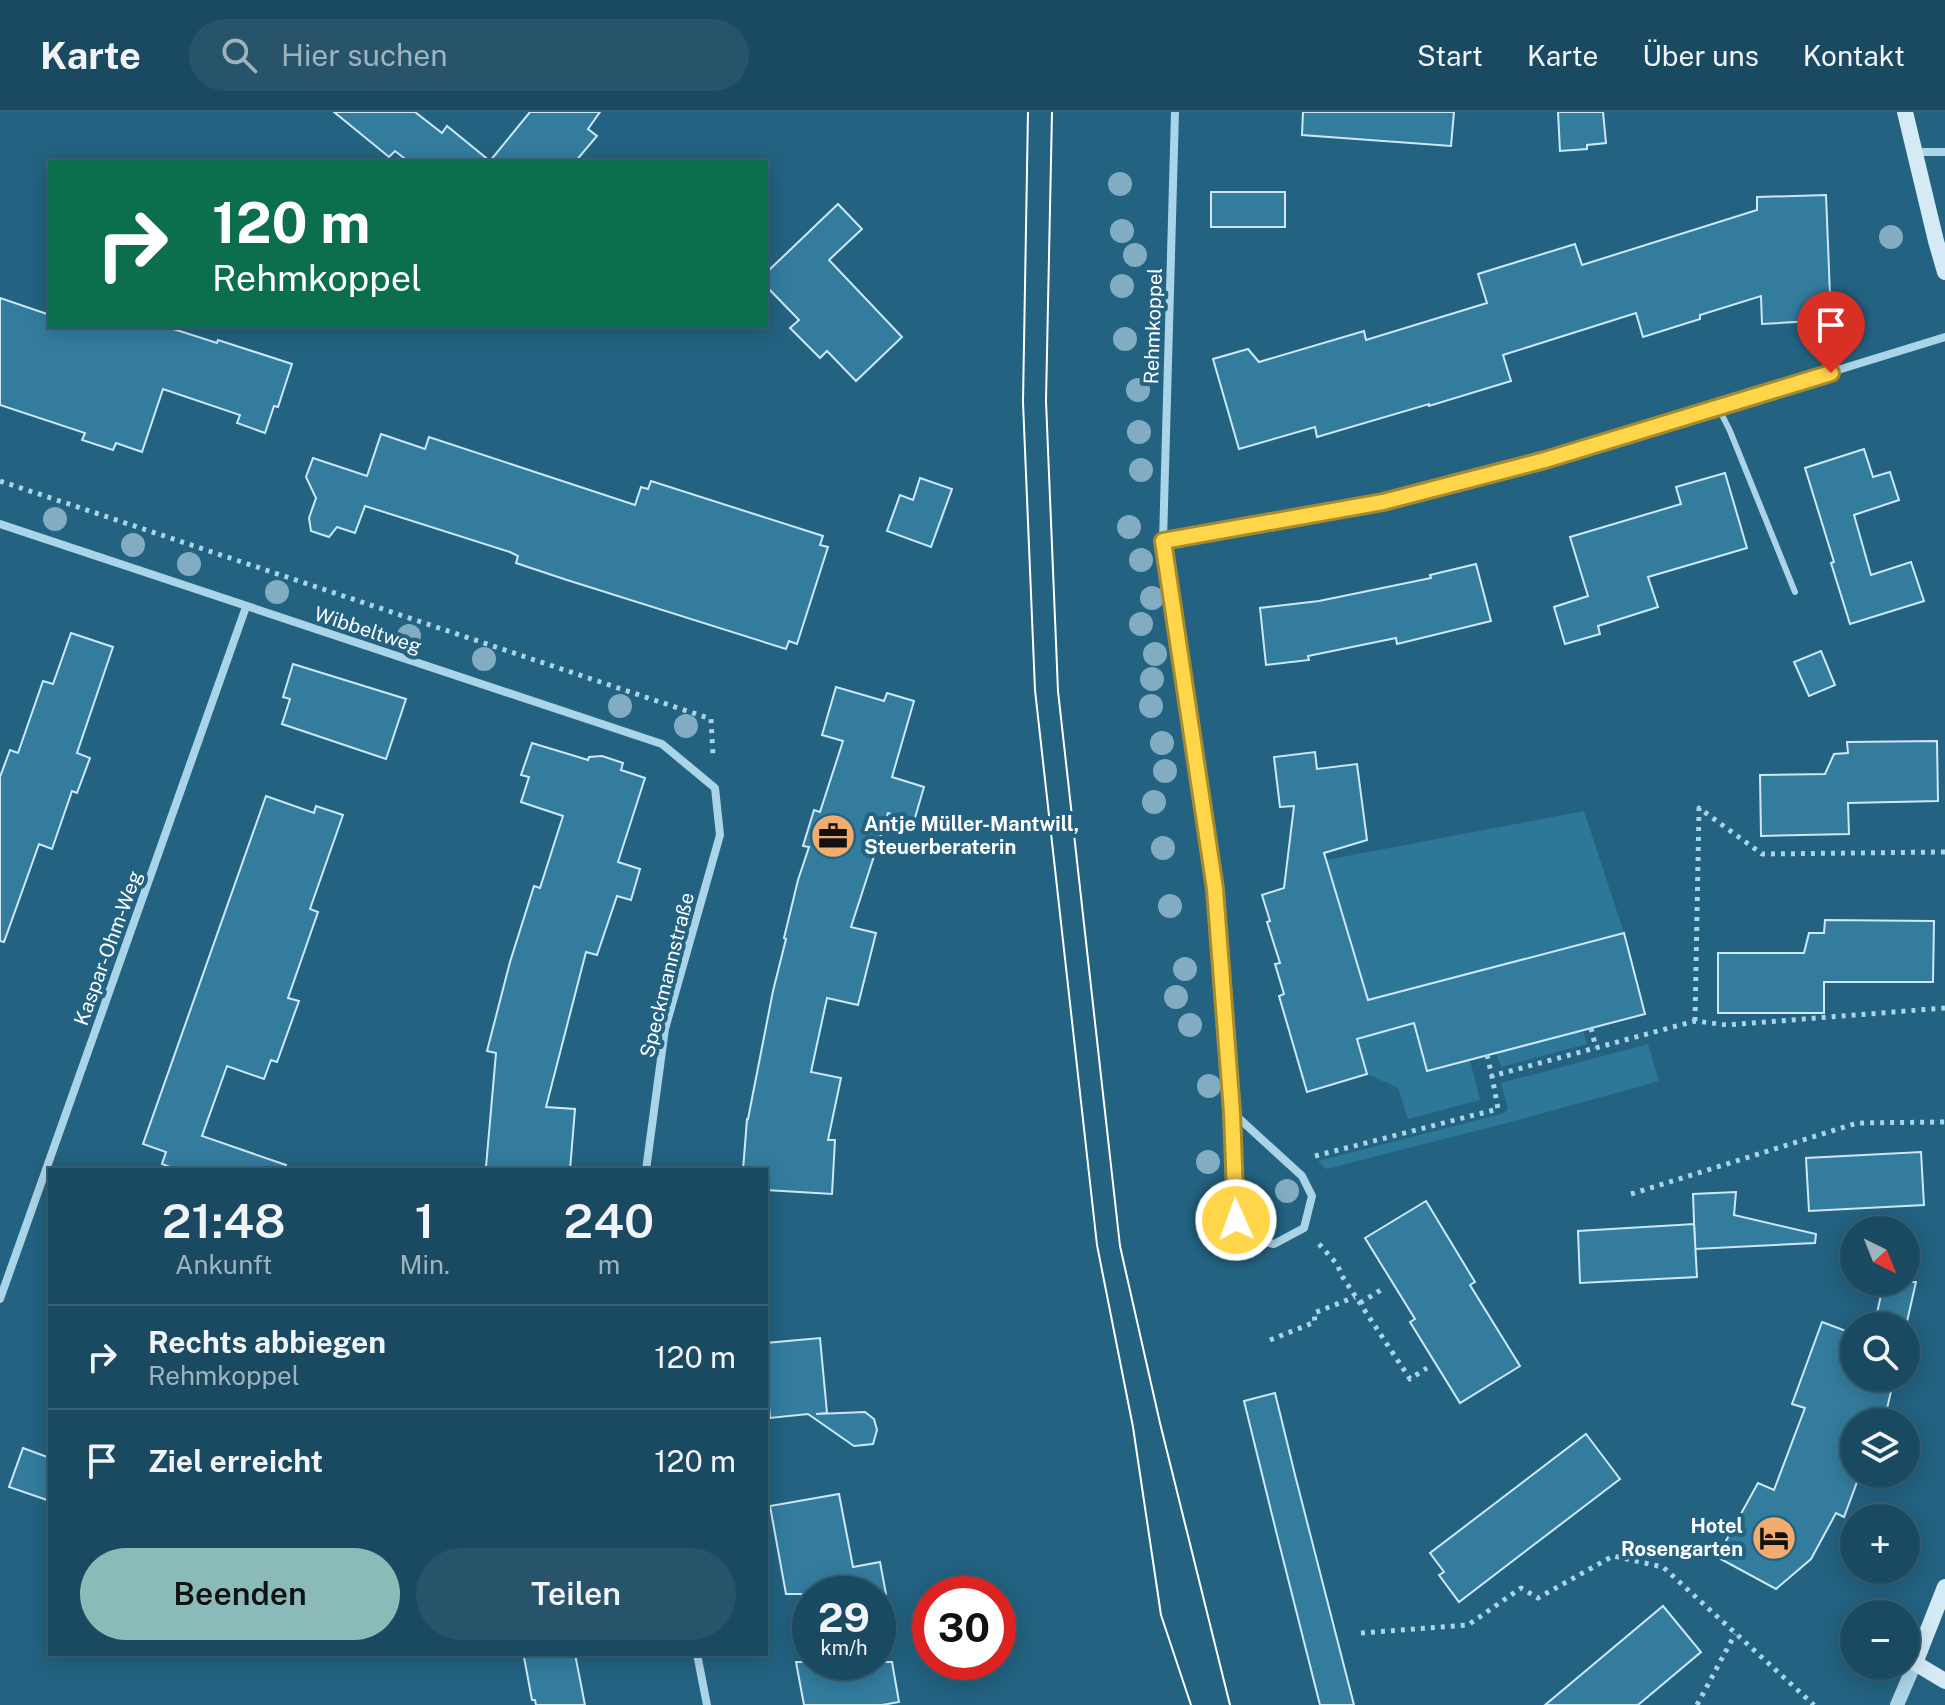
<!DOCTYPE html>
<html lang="de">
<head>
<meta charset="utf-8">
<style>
  :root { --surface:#1a4a61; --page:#27546a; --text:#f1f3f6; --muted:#9fb3bd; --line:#386276; --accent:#8bbbb9 }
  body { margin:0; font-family:"Public Sans",sans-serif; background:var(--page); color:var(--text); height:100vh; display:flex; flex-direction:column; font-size:30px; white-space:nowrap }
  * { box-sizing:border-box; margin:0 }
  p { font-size:26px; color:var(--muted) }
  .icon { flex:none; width:44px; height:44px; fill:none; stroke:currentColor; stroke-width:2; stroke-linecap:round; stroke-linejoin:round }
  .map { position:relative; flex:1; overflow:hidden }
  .sheet { position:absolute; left:48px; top:1056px; width:720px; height:488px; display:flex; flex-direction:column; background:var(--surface); border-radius:0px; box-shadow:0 4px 20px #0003,0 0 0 2px var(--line) }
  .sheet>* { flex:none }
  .guide { position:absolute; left:48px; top:48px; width:720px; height:168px; border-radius:0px; box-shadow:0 4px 20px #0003,0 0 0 2px var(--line); background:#0b6e4f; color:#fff; overflow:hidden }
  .needle { width:52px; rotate:137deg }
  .fabs { position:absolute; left:1840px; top:1104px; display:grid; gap:16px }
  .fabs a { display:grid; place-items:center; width:80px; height:80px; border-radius:50%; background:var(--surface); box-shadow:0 4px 20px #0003,0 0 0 2px var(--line); font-size:40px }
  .speed { position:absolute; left:792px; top:1464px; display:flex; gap:16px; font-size:40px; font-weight:700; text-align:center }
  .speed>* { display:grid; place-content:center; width:104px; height:104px; border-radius:50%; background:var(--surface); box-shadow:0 4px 20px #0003,0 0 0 2px var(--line); line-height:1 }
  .speed small { font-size:20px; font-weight:400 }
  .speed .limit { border:12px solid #d22; background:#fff; color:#111 }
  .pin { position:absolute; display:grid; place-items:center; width:68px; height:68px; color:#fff; margin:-82px -34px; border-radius:50% 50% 50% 0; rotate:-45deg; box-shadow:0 0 8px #0007 }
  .pin .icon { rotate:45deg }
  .me { position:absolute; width:88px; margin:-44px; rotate:358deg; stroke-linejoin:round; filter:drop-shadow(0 0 6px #0008) }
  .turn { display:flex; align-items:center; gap:28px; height:168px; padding:0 32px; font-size:36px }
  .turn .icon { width:104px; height:104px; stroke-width:2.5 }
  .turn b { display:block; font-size:56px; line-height:68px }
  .eta { display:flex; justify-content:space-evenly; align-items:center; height:136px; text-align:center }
  .eta b { font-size:48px; font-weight:600; line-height:56px }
  .button { display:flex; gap:16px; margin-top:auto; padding:16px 32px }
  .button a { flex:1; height:92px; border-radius:48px; background:var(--accent); color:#111; font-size:32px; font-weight:600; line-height:92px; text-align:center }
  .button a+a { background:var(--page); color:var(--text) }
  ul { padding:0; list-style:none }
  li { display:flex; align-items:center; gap:24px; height:104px; padding:0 32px; border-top:2px solid var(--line) }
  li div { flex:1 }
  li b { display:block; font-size:30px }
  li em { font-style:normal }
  header { display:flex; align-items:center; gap:48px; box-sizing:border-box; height:112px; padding:0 40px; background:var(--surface); border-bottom:2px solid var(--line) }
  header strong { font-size:38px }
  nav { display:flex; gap:44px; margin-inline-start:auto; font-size:28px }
  .search { width:560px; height:72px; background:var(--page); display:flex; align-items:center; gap:20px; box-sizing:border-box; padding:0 28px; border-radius:44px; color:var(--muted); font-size:30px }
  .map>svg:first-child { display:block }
  .green { fill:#2d7799 }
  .building { fill:#337c9e; stroke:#cee9f6; stroke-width:2 }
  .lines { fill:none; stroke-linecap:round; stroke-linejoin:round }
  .path { stroke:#aad4e7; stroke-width:5; stroke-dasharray:4 6; stroke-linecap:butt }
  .service { stroke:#aad4e7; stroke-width:6 }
  .minor { stroke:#aad4e7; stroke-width:8 }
  .tertiary { stroke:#aad4e7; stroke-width:14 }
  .secondary { stroke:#d4ebf6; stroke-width:16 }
  .tram { stroke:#fff; stroke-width:2 }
  .tree { fill:#81acc1 }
  .route-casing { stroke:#a68a30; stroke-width:20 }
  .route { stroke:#ffd54a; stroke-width:14 }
  .labels { text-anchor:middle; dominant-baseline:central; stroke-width:8; stroke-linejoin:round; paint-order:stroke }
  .street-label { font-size:20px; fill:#fff; stroke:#236281 }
  .poi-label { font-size:20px; font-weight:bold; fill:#fff; stroke:#236281; text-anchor:start }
</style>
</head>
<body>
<header>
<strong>Karte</strong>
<div class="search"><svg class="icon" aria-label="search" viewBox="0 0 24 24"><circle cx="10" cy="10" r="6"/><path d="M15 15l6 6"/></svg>Hier suchen</div>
<nav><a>Start</a><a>Karte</a><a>Über uns</a><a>Kontakt</a></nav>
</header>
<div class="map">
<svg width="1945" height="1593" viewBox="0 0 1945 1593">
  <rect width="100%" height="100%" fill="#236281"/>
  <!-- green -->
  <g class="green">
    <path d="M1584,699L1624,821L1416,875L1420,893L1416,918L1427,958L1470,948L1480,988L1408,1007L1398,976L1367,962L1357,927L1378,921L1326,748Z"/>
    <path d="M1583,918L1587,932L1501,955L1496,941Z"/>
    <path d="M1648,932L1659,969L1519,1008L1326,1057L1318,1049L1505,1001L1508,996L1501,971Z"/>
  </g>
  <!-- building -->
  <g class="building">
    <path d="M334,0H415L442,21L447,14L490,49L530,0H600L588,17L597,24L575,50H409L395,39L389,45Z"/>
    <path d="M1303,0H1454L1451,34L1302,23Z"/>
    <path d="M1558,0H1603L1606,31L1587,33V37L1560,39Z"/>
    <rect x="1211" y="80" width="74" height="35"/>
    <path d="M1826,83L1831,208L1762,212L1761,184L1700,203V207L1643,225L1636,201L1503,243L1511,269L1429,294V292L1317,325L1315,315L1239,337L1213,247L1248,237L1259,250L1364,219L1366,228L1487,191L1478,162L1575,132L1582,153L1757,98V85Z"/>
    <path d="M838,92L862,117L829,148L902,225L856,269L827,239L820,246L790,216L799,208L766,174V161Z"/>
    <path d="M0,186L50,203V214H164L217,231L218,228L292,252L278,295L274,294L265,321L237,311L240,303L163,277L142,340L116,331L113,338L82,328L85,321L0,293Z"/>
    <path d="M381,322L425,337L429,325L635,393L641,375L648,377L651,369L823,424L820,433L828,435L797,532L789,529L786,537L567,468L516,451L518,444L510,440L365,394L355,421L337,415L329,425L311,419L309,406L316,386L306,365L313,346L367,364Z"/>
    <path d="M1864,337L1873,365L1890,360L1899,388L1854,403L1871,463L1911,450L1924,489L1850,512L1831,451L1834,450L1805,356Z"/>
    <path d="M1725,361L1747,436L1648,465L1658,495L1598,514L1600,522L1565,532L1554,495L1588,484L1570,425L1681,392L1676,375Z"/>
    <path d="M920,366L952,377L931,435L887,419L900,383L913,388Z"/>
    <path d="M1476,452L1491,509L1397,532L1396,526L1308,544L1309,548L1266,553L1260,496L1319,489L1431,466L1430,463Z"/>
    <path d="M71,521L113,535L77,641L90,646L77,681L72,679L52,737L39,732L4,830L0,829V665L10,638L18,641L43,569L53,572Z"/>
    <path d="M1821,539L1835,573L1809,584L1794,550Z"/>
    <path d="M293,552L406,587L386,647L282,612L290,587L283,585Z"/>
    <path d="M836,575L884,589L887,581L914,589L892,665L924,675L914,709L888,701L851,815L876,821L858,893L827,886L811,960L841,966L828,1028H835L832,1082L766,1078V1058H743L747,1007H748L773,879L786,827L784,826L798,768L809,735L803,734L814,698L820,700L843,629L822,623Z"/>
    <path d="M1937,629L1938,689L1848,691L1849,722L1761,724L1760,663L1825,662L1834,642L1848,641L1847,630Z"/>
    <path d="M532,631L588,648L589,645L602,644L623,651L621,658L645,666L618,750L640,757L631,788L617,784L597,843L586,840L546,995L575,997L570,1058H524L486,1055L496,941L487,939L510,850L534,774L540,776L563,704L521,690L529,665L521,663Z"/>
    <path d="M1315,640L1317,657L1357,652L1367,728L1324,741L1368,888L1624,821L1645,902L1427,959L1414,911L1357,927L1367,962L1307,980L1279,884L1284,882L1275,852L1280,851L1267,810L1270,809L1262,783L1284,776L1294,694L1280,695L1274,645Z"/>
    <path d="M266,684L314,701L316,694L343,703L310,797L318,800L288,886L299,889L277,950L271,948L264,967L227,954L202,1024L286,1053L285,1058H178L162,1052L166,1040L143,1032Z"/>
    <path d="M1825,808L1934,809L1933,870H1824V901H1718V841H1804L1809,821H1824Z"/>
    <path d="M1921,1040L1924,1093L1809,1099L1806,1046Z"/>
    <path d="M1736,1080L1734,1103L1816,1122L1815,1131L1695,1137L1693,1082Z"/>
    <path d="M1426,1089L1475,1170L1470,1173L1520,1254L1460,1291L1410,1210L1415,1207L1365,1126Z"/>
    <path d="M1694,1112L1697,1165L1580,1171L1578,1119Z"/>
    <path d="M1884,1170H1916L1906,1214H1874Z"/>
    <path d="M1822,1210L1854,1222V1266H1894L1884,1310H1854V1362H1860L1844,1405L1836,1401L1811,1447L1776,1477L1717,1445L1758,1371L1774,1378L1805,1296L1792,1292Z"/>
    <path d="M820,1226L827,1301L816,1302L865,1300L874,1307L877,1318L873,1332L854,1334L808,1302L770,1306L766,1257V1231Z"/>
    <path d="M1275,1281L1295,1363L1354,1593H1320L1277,1423L1244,1289Z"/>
    <path d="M1586,1322L1620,1367L1459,1490L1439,1463L1444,1460L1430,1441Z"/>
    <path d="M23,1336L50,1346V1389L9,1375Z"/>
    <path d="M839,1382L853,1455L880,1450L886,1482H786L770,1394Z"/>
    <path d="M1663,1494L1701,1540L1638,1593H1545Z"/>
    <path d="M541,1542H575L585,1593H536L535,1588H532L524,1545Z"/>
    <path d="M796,1550H892L899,1590L882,1593H804Z"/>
  </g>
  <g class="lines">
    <!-- path -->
    <g class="path">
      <path d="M0,369L711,607L713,644"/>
      <path d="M1695,909L1699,696L1762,742L1945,740"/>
      <path d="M1591,916L1596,936"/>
      <path d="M1487,943L1492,964"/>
      <path d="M1315,1044L1498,997L1492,964L1695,909L1727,913L1945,896"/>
      <path d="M1631,1082L1857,1011L1945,1010"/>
      <path d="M1319,1132L1337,1152L1342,1164L1410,1267L1427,1256"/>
      <path d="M1360,1191L1384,1176"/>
      <path d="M1270,1228L1315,1210L1314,1201L1355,1185"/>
      <path d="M1361,1521L1468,1513L1521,1476L1538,1486L1613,1444L1663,1455L1814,1593"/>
      <path d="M1697,1593L1735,1522"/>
    </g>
    <!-- service -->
    <path class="service" d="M1718,295L1730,319L1795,480"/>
    <!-- minor -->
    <g class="minor">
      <path d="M1175,0L1163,429L1215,777L1232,1000L1236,1108L1248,1126L1274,1132L1304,1116L1312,1084L1302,1064L1232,1000"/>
      <path d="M1915,40H1945"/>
      <path d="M0,412L662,632L715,676L720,723L665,917L646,1058"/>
      <path d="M1163,429L1383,390L1545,348L1945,225"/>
      <path d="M0,1187L246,495"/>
      <path d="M697,1542L707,1593"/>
    </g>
    <!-- tertiary -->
    <path class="tertiary" d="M1897,1593L1915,1551"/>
    <!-- secondary -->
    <g class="secondary">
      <path d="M1905,0L1936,129L1945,160"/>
      <path d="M1945,1475L1915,1551L1945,1569"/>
    </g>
    <!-- tram -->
    <g class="tram">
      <path d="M1028,0L1023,290L1035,578L1097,1133L1133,1315L1161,1503L1191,1593"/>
      <path d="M1052,0L1046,289L1058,579L1120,1134L1160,1311L1230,1593"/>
    </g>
  </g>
  <!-- trees -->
  <g class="tree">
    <circle cx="1120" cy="72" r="12"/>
    <circle cx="1122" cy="119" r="12"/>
    <circle cx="1891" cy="125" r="12"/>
    <circle cx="1135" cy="143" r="12"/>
    <circle cx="1122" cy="174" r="12"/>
    <circle cx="1125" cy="227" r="12"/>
    <circle cx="1138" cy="278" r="12"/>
    <circle cx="1139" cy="320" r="12"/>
    <circle cx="1141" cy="358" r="12"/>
    <circle cx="55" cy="407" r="12"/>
    <circle cx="1129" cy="415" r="12"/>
    <circle cx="133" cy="433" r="12"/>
    <circle cx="1141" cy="448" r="12"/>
    <circle cx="189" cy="452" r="12"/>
    <circle cx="277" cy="480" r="12"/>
    <circle cx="1152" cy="486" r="12"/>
    <circle cx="1141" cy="512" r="12"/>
    <circle cx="409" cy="524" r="12"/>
    <circle cx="1155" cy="542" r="12"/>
    <circle cx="484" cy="547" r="12"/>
    <circle cx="1152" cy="567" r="12"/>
    <circle cx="620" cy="594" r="12"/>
    <circle cx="1151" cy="594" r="12"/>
    <circle cx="686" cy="614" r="12"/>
    <circle cx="1162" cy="631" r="12"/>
    <circle cx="1165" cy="659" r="12"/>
    <circle cx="1154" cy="690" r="12"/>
    <circle cx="1163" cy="736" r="12"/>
    <circle cx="1170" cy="794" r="12"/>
    <circle cx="1185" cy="857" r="12"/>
    <circle cx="1176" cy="885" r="12"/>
    <circle cx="1190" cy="913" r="12"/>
    <circle cx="1209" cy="974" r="12"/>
    <circle cx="1208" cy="1050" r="12"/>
    <circle cx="1287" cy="1079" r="12"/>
    <circle cx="1214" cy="1107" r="12"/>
  </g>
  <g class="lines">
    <!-- route casing -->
    <g class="route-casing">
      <path id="route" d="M1236,1108L1232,1000L1215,777L1163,429L1383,390L1545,348L1831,261"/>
    </g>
    <!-- route -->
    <use href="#route" class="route"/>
  </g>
  <!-- icons -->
  <defs>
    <g id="office-disc" transform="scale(2.3)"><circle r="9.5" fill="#f2ac6d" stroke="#236281"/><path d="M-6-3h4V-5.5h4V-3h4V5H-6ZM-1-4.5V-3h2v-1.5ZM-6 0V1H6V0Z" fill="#111"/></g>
    <g id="hotel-disc" transform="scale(2.3)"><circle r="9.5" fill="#f2ac6d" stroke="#236281"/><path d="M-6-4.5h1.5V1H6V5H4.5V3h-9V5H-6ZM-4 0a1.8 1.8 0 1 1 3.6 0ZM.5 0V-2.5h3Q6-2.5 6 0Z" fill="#111"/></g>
  </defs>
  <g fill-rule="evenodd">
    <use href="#office-disc" x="833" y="724"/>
    <use href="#hotel-disc" x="1774" y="1426"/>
  </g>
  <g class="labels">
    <!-- street labels -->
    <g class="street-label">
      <text transform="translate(1153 214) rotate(-88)">Rehmkoppel</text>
      <text transform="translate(368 518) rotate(18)">Wibbeltweg</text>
      <text transform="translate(108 836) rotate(-70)">Kaspar-Ohm-Weg</text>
      <text transform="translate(667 863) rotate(-76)">Speckmannstraße</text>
    </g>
    <!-- poi labels -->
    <g class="poi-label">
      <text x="864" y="712">Antje Müller-Mantwill,<tspan x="864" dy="23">Steuerberaterin</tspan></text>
      <text x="1743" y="1414" text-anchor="end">Hotel<tspan x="1743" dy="23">Rosengarten</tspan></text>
    </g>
  </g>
</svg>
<div class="fabs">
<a><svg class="needle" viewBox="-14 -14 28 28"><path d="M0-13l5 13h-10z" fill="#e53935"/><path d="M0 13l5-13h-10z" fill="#9fb3bd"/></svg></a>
<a><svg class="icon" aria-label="search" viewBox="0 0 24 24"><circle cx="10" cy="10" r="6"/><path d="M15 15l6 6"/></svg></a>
<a><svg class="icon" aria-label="layers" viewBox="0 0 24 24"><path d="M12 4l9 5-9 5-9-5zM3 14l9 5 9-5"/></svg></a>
<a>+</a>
<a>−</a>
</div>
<div class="speed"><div>29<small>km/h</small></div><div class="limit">30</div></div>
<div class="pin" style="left:1831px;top:261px;background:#d93025"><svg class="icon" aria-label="arrive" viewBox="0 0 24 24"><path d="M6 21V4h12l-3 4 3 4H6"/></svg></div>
<svg class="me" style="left:1236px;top:1108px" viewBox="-20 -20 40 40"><circle r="17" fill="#ffd54a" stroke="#fff" stroke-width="3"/><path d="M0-11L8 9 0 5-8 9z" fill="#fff"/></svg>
<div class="guide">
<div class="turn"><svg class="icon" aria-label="right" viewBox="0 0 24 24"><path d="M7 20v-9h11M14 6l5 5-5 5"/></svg><div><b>120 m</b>Rehmkoppel</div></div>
</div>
<section class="sheet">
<div class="eta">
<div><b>21:48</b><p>Ankunft</p></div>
<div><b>1</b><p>Min.</p></div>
<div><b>240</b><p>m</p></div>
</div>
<ul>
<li><svg class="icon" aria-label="right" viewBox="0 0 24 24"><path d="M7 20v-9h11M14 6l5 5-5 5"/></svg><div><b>Rechts abbiegen</b><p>Rehmkoppel</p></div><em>120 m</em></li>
<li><svg class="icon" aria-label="arrive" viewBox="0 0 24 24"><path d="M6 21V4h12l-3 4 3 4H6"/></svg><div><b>Ziel erreicht</b></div><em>120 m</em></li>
</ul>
<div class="button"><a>Beenden</a><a>Teilen</a></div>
</section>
</div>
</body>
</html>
